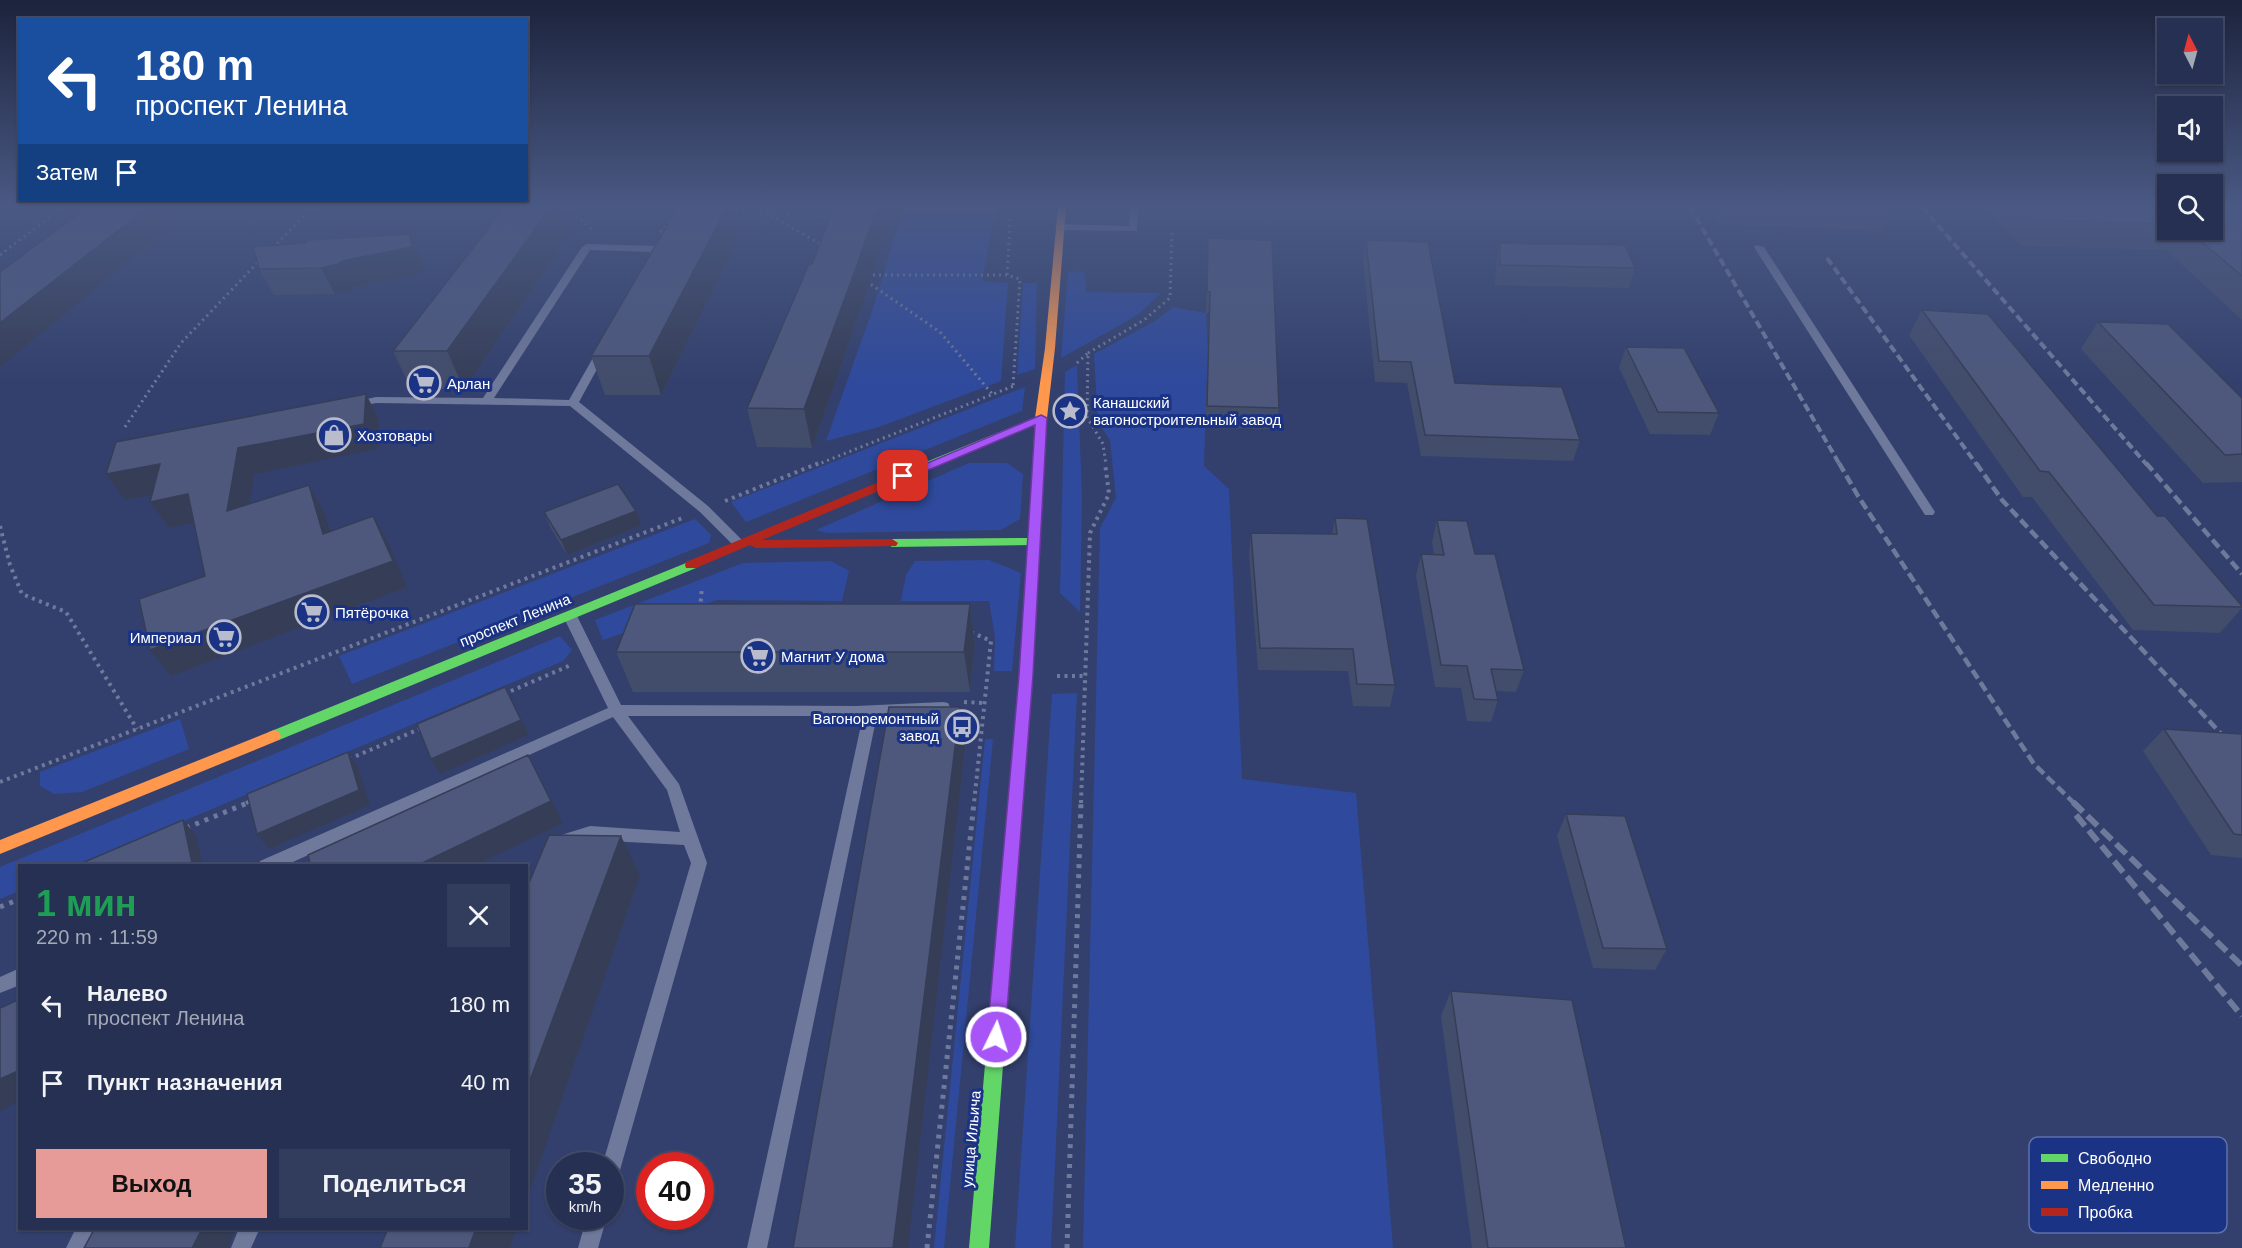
<!DOCTYPE html>
<html lang="ru">
<head>
<meta charset="utf-8">
<style>
  :root { --surface:#263052; --page:#323c5c; --text:#f1f3f6; --muted:#a4a9b8; --line:#424b69; --accent:#e69b98 }
  body { margin:0; font-family:Helvetica,sans-serif; background:var(--page); color:var(--text); height:100vh; display:flex; flex-direction:column; font-size:22px; white-space:nowrap }
  * { box-sizing:border-box; margin:0 }
  p { font-size:20px; color:var(--muted) }
  .icon { flex:none; width:33px; height:33px; fill:none; stroke:currentColor; stroke-width:2; stroke-linecap:round; stroke-linejoin:round }
  .map { position:relative; flex:1; overflow:hidden }
  .details { position:absolute; left:18px; top:864px; width:510px; height:366px; display:flex; flex-direction:column; background:var(--surface); border-radius:0px; box-shadow:0 2px 4px #0004,0 0 0 2px var(--line) }
  .details>* { flex:none }
  .top-card { position:absolute; left:18px; top:18px; width:510px; height:183px; border-radius:0px; box-shadow:0 2px 4px #0004,0 0 0 2px var(--line); background:#1a4fa0; color:#fff; overflow:hidden }
  .needle { width:39px; rotate:354deg }
  .tools { position:absolute; left:2157px; top:18px; display:grid; gap:12px }
  .tools a { display:grid; place-items:center; width:66px; height:66px; border-radius:0px; background:var(--surface); box-shadow:0 2px 4px #0004,0 0 0 2px var(--line); font-size:30px }
  .speed { position:absolute; left:546px; top:1152px; display:flex; gap:12px; font-size:30px; font-weight:700; text-align:center }
  .speed>* { display:grid; place-content:center; width:78px; height:78px; border-radius:50%; background:var(--surface); box-shadow:0 2px 4px #0004,0 0 0 2px var(--line); line-height:1 }
  .speed small { font-size:15px; font-weight:400 }
  .speed .limit { border:9px solid #d22; background:#fff; color:#111 }
  .pin { position:absolute; display:grid; place-items:center; width:51px; height:51px; color:#fff; margin:-26px; border-radius:12px; box-shadow:0 3px 9px #0006 }
  .me { position:absolute; width:66px; margin:-33px; rotate:4deg; stroke-linejoin:round; filter:drop-shadow(0 0 4px #0008) }
  .turn { display:flex; align-items:center; gap:21px; height:126px; padding:0 18px; font-size:27px }
  .turn .icon { width:78px; height:78px; stroke-width:2.5 }
  .turn b { display:block; font-size:42px; line-height:51px }
  .then { display:flex; align-items:center; height:57px; padding:0 18px; background:#0003; gap:12px; font-size:22px }
  .round { display:grid; place-items:center; flex:none; width:63px; height:63px; border-radius:0px; background:var(--page) }
  .overview { display:flex; align-items:center; justify-content:space-between; height:102px; padding:0 18px }
  h1 { font-size:36px; font-weight:700; line-height:45px; color:#1e9e55 }
  .cta { display:flex; gap:12px; margin-top:auto; padding:12px 18px }
  .cta a { flex:1; height:69px; border-radius:0px; background:var(--accent); color:#111; font-size:24px; font-weight:700; line-height:69px; text-align:center }
  .cta a+a { background:var(--page); color:var(--text) }
  ul { padding:0; list-style:none }
  li { display:flex; align-items:center; gap:18px; height:78px; padding:0 18px }
  li div { flex:1 }
  li b { display:block; font-size:22px }
  li em { font-style:normal }
  .map>svg:first-child { display:block }
  .green { fill:#2f4a9c }
  .lines { fill:none; stroke-linecap:round; stroke-linejoin:round }
  .path-far2 { stroke:#6f799b; stroke-width:3; stroke-dasharray:2 4; stroke-linecap:butt }
  .path-far1 { stroke:#6f799b; stroke-width:4; stroke-dasharray:3 4.5; stroke-linecap:butt }
  .path { stroke:#6f799b; stroke-width:5; stroke-dasharray:4 6; stroke-linecap:butt }
  .lane { fill:#6f799b; fill-rule:evenodd }
  .fast { fill:#63d668; fill-rule:evenodd }
  .slow { fill:#ff974d; fill-rule:evenodd }
  .jam { fill:#b3261e; fill-rule:evenodd }
  .rail-far2 { stroke:#6f7a9b; stroke-width:4; stroke-dasharray:8 4; stroke-linecap:butt }
  .rail-far1 { stroke:#6f7a9b; stroke-width:4.5; stroke-dasharray:10 4.5; stroke-linecap:butt }
  .rail { stroke:#6f7a9b; stroke-width:6; stroke-dasharray:14 6; stroke-linecap:butt }
  .wall { fill:#424c6b }
  .shaded-wall { fill:#363e57 }
  .building { fill:#4d587c; stroke:#363e57; stroke-width:1.5 }
  .route { fill:#a855f7; stroke:#6d37a1; stroke-width:1.5 }
  .labels { text-anchor:middle; dominant-baseline:central; stroke-width:6; stroke-linejoin:round; paint-order:stroke }
  .poi-label { font-size:15px; fill:#fff; stroke:#1b3385; text-anchor:start }
  .street-label { font-size:15px; fill:#fff; stroke:#1b3385 }
  .key { fill:#1b3385; stroke:#5f70aa; stroke-width:1.5 }
  .key-label { font-size:16px; fill:#fff }
</style>
</head>
<body>
<div class="map">
<svg width="2242" height="1248" viewBox="0 0 2242 1248">
  <rect width="100%" height="100%" fill="#33406d"/>
  <!-- green -->
  <g class="green">
    <path d="M904,207H996L982,281L1008,283L1001,381L879,427L826,441L874,305Z"/>
    <path d="M1068,271L1085,272L1086,292L1161,293L1138,315L1061,358Z"/>
    <path d="M1023,283H1037L1035,369L1017,375Z"/>
    <path d="M1173,307L1206,313L1208,350L1204,466L1229,489L1242,779L1356,793L1393,1248H1083L1100,528L1116,498L1110,440L1098,422L1094,354L1155,321Z"/>
    <path d="M1077,365L1082,499L1080,612L1060,593L1065,372Z"/>
    <path d="M1025,387L1022,411L746,522L731,502Z"/>
    <path d="M969,463H1007L1023,474L1020,519L1001,530L827,533L816,530Z"/>
    <path d="M695,519L711,535L709,543L352,684L339,656Z"/>
    <path d="M989,560L1021,573L1012,671H994L995,637L989,601H901L906,575L915,561Z"/>
    <path d="M831,561L849,571L842,601L717,600L603,640L595,620L743,563Z"/>
    <path d="M560,636L572,650L563,661L79,865L20,866L19,891L0,899V867Z"/>
    <path d="M1077,693L1051,1248H1015L1052,694Z"/>
    <path d="M180,719L189,749L82,792L54,794L40,786V772Z"/>
    <path d="M985,739H993L944,1248H934Z"/>
  </g>
  <g class="lines">
    <!-- path-far2 -->
    <g class="path-far2">
      <path d="M568,207L591,229"/>
      <path d="M1011,207L1007,275L1020,279L1013,386"/>
      <path d="M730,210L768,214L822,245"/>
      <path d="M760,211L777,207"/>
      <path d="M769,214L834,217"/>
      <path d="M660,232L672,222"/>
      <path d="M273,248L312,207"/>
      <path d="M0,255L63,207"/>
      <path d="M867,275H1007"/>
      <path d="M866,281L940,332L993,395"/>
      <path d="M1088,353L1144,320L1170,298L1172,230"/>
      <path d="M1077,363L1088,353L1087,417L1103,444L1106,465"/>
      <path d="M125,427L181,343L261,259"/>
      <path d="M816,465L1016,385"/>
    </g>
    <!-- path-far1 -->
    <g class="path-far1">
      <path d="M725,501L819,463"/>
      <path d="M0,526L10,565L22,594L66,612L137,729"/>
      <path d="M700,609L702,587"/>
      <path d="M971,632L991,641L974,803"/>
      <path d="M1057,676H1086"/>
      <path d="M504,694L571,665"/>
      <path d="M964,702L984,703"/>
      <path d="M349,759L422,728"/>
      <path d="M0,782L685,517"/>
      <path d="M246,803L254,800"/>
      <path d="M1081,803L1090,533L1109,494L1105,463"/>
    </g>
    <!-- path -->
    <g class="path">
      <path d="M186,828L250,802"/>
      <path d="M0,907L20,899"/>
      <path d="M927,1248L974,802"/>
      <path d="M1067,1248L1081,802"/>
    </g>
    <!-- lane -->
    <g class="lane">
      <path d="M1130,207H1138L1137,231L1060,230L1055,227L1060,224L1129,226Z"/>
      <path d="M587,244L657,246L662,249L657,261L652,264L647,261L651,252L590,250L494,398L569,400L598,349H606L607,351L579,402L708,506L743,541L745,544L743,547H735L700,512L570,406L376,403L353,408L347,405L349,403L376,397L483,398L582,247Z"/>
      <path d="M1756,245L1764,247L1935,512L1933,515H1925L1754,247Z"/>
      <path d="M570,611L577,616L621,705L856,706L943,702L948,703L950,707L948,711L943,712L877,715L767,1248H747L863,716H628L679,784L707,863L620,1170L617,1177L610,1180V1166H602L691,863L684,845L590,840L564,848L558,846L556,841L558,836L590,826L680,832L667,790L613,717L284,866H258L260,861L608,708L563,616Z"/>
      <path d="M20,968V985L0,993V977Z"/>
      <path d="M587,1216H607L598,1248H578Z"/>
      <path d="M76,1228H98L87,1248H66Z"/>
      <path d="M239,1228H260L251,1248H231Z"/>
    </g>
    <!-- fast -->
    <g class="fast">
      <path d="M1041,415L1047,418L1045,420L907,479H899L897,476L899,473Z"/>
      <path d="M1032,538L1036,539L1038,542L1036,545L892,547L886,543L892,539Z"/>
      <path d="M1033,557L1039,561L1033,675L989,1248H969L1019,675L1027,561Z"/>
      <path d="M691,561L696,562L697,565L696,568L279,740H269L267,736L269,732Z"/>
    </g>
    <!-- slow -->
    <g class="slow">
      <path d="M1058,207H1066L1055,348L1047,418L1039,561L1033,565L1027,561L1035,418L1045,348Z"/>
      <path d="M274,730L279,732L281,736L279,740L0,854V840Z"/>
    </g>
    <!-- jam -->
    <path class="jam" d="M903,472L909,476L907,479L762,540L892,539L898,543L896,546L756,548L750,545L696,568H686L685,565L686,562Z"/>
    <!-- rail-far2 -->
    <g class="rail-far2">
      <path d="M1690,207L1840,465"/>
      <path d="M1922,207L2147,465"/>
      <path d="M1827,258L1977,465"/>
    </g>
    <!-- rail-far1 -->
    <g class="rail-far1">
      <path d="M1839,463L1858,496L2034,764L2074,803"/>
      <path d="M1976,463L2002,500L2242,756"/>
      <path d="M2146,463L2242,574"/>
    </g>
    <!-- rail -->
    <g class="rail">
      <path d="M2073,802L2242,966"/>
      <path d="M2076,815L2242,1016"/>
    </g>
  </g>
  <!-- wall -->
  <g class="wall">
    <path d="M505,207H562L571,232L464,389H411L393,351Z"/>
    <path d="M1711,207H1894L1883,231L1721,224Z"/>
    <path d="M1985,207H2168V230H2212L2242,207V320L2166,250L2022,246Z"/>
    <path d="M410,234L422,260L424,273L354,287L351,290L335,294L274,295L259,269Z"/>
    <path d="M739,237L661,395H605L591,356Z"/>
    <path d="M1208,238L1279,408L1277,429L1205,428L1209,313H1206Z"/>
    <path d="M1366,240L1455,383L1580,440L1573,461L1421,456L1407,383L1375,382L1363,260Z"/>
    <path d="M1500,243L1635,268L1629,288L1495,285L1496,263Z"/>
    <path d="M862,305L812,448L757,447L747,408Z"/>
    <path d="M1922,310L2157,516L2242,606V608L2220,633L2133,630L2032,497H2023L1909,335Z"/>
    <path d="M2098,322L2242,398V482L2203,483L2081,349Z"/>
    <path d="M1626,347L1719,413L1710,435L1650,434L1619,368Z"/>
    <path d="M636,511L642,525L567,555L550,527L544,512Z"/>
    <path d="M1335,518L1395,685L1390,707L1353,706L1348,671L1258,670L1249,555L1251,533L1332,534Z"/>
    <path d="M1437,520L1475,554L1524,670L1516,692L1496,691L1498,700L1491,722L1467,721L1461,688L1435,687L1416,576L1421,554L1434,555L1432,542Z"/>
    <path d="M970,604L975,645L970,692H633L616,652Z"/>
    <path d="M2164,729L2242,734V858L2211,855L2143,751Z"/>
    <path d="M1566,814L1667,949L1655,970L1593,968L1557,836Z"/>
    <path d="M1451,991L1626,1248H1472L1441,1016Z"/>
  </g>
  <!-- shaded-wall -->
  <g class="shaded-wall">
    <path d="M148,207H158L170,227L0,367V323Z"/>
    <path d="M551,207H562L571,232L464,389L447,351Z"/>
    <path d="M727,207H732L739,237L661,395L649,356Z"/>
    <path d="M877,207H894L862,305L812,448L804,409Z"/>
    <path d="M410,234L422,260L424,273L354,287L351,290L335,294L321,268Z"/>
    <path d="M366,394L379,419L377,449L254,474L245,537L227,511L238,448Z"/>
    <path d="M160,464L178,489L125,500L106,474Z"/>
    <path d="M309,485L324,511L339,560L323,534Z"/>
    <path d="M188,494L206,520L169,528L150,502Z"/>
    <path d="M636,511L642,525L567,555L561,540Z"/>
    <path d="M373,516L388,542L407,587L171,676L150,650Z"/>
    <path d="M970,604L975,645L970,692L964,652Z"/>
    <path d="M505,687L529,735L440,774L431,759Z"/>
    <path d="M960,707L965,747L908,1248H893Z"/>
    <path d="M348,752L358,767L370,805L269,849L257,834Z"/>
    <path d="M528,755L563,823L474,866H416Z"/>
    <path d="M183,820L196,835L203,866H186Z"/>
    <path d="M621,836L640,875L526,1202V1091Z"/>
    <path d="M20,1070V1101L0,1111V1079Z"/>
    <path d="M201,1228H236L229,1247L230,1248H192Z"/>
    <path d="M476,1228H517L510,1248H469Z"/>
  </g>
  <!-- building -->
  <g class="building">
    <path d="M88,207H148L0,323V272Z"/>
    <path d="M505,207H551L447,351H393Z"/>
    <path d="M678,207H727L649,356H591Z"/>
    <path d="M834,207H877L856,268L804,409L747,408L809,264H812Z"/>
    <path d="M2023,207H2168V224L2036,220Z"/>
    <path d="M2212,207H2242V276L2188,230H2212Z"/>
    <path d="M410,234L412,247L342,261L338,264L321,268L259,269L253,247L305,243L308,240Z"/>
    <path d="M1208,238L1272,240L1279,408L1207,406L1210,292H1207Z"/>
    <path d="M1366,240L1428,242L1455,383L1562,387L1580,440L1425,435L1411,362L1379,361Z"/>
    <path d="M1500,243L1625,245L1635,268L1500,265Z"/>
    <path d="M1922,310L1988,314L2157,516H2165L2242,606V607L2154,605L2049,472L2040,471Z"/>
    <path d="M2098,322L2168,324L2242,398V454L2225,455Z"/>
    <path d="M1626,347L1684,348L1719,413L1658,412Z"/>
    <path d="M366,394L364,424L238,448L227,511L309,485L323,534L373,516L393,561L150,650L139,599L205,576L188,494L150,502L160,464L106,474L116,442Z"/>
    <path d="M618,484L636,511L561,540L544,512Z"/>
    <path d="M1335,518L1367,519L1395,685L1357,684L1353,649L1260,648L1251,533L1337,534Z"/>
    <path d="M1437,520L1467,521L1475,554H1495L1524,670L1491,669L1498,700L1474,699L1467,666L1441,665L1421,554L1444,555Z"/>
    <path d="M635,604H970L964,652H616Z"/>
    <path d="M505,687L521,720L431,759L417,724Z"/>
    <path d="M889,707H960L893,1248H793Z"/>
    <path d="M2164,729L2242,734V835L2234,834Z"/>
    <path d="M348,752L359,790L257,834L247,794Z"/>
    <path d="M528,755L551,801L416,866H311L308,855Z"/>
    <path d="M1566,814L1625,816L1667,949L1603,948Z"/>
    <path d="M183,820L192,863L186,866H75Z"/>
    <path d="M549,835L621,836L526,1091V890Z"/>
    <path d="M1451,991L1572,1000L1626,1248H1488Z"/>
    <path d="M20,999V1070L0,1079V1008Z"/>
    <path d="M95,1228H201L202,1229L192,1248H84Z"/>
    <path d="M388,1228H476L469,1248H380Z"/>
  </g>
  <!-- sky -->
  <linearGradient id="sky" x2="0" y2="1"><stop stop-color="#1c233c"/><stop offset="0.54" stop-color="#4a5984"/><stop offset="1" stop-color="#4a5984" stop-opacity="0"/></linearGradient>
  <rect width="2242" height="382" fill="url(#sky)"/>
  <!-- route -->
  <path class="route" d="M1041,415L1047,418L1033,675L1005,1037L1002,1043L996,1045L990,1043L987,1037L1019,675L1035,425L907,479H898L897,476Z"/>
  <!-- icons -->
  <defs>
    <g id="supermarket-ring" transform="scale(1.725)"><circle r="9.5" fill="#1b3385" stroke="#b8bccc" stroke-width="1.5"/><path d="M-6-5.5h2.5l.6 2H6L4.5 2H-2.5L-4.4-4H-6ZM-1.5 3.2a1.3 1.3 0 1 0 .1 0ZM3 3.2a1.3 1.3 0 1 0 .1 0Z" fill="#b8bccc"/></g>
    <g id="sight-ring" transform="scale(1.725)"><circle r="9.5" fill="#1b3385" stroke="#b8bccc" stroke-width="1.5"/><path d="M0-6L1.8-2.2L6-1.7L2.9 1.2L3.7 5.4L0 3.3L-3.7 5.4L-2.9 1.2L-6-1.7L-1.8-2.2Z" fill="#b8bccc"/></g>
    <g id="shop-ring" transform="scale(1.725)"><circle r="9.5" fill="#1b3385" stroke="#b8bccc" stroke-width="1.5"/><path d="M-5-2.5h2.3a2.7 3.5 0 0 1 5.4 0H5L5.5 6h-11ZM-1.5-2.5h3a1.5 2.3 0 0 0-3 0Z" fill="#b8bccc"/></g>
    <g id="bus-ring" transform="scale(1.725)"><circle r="9.5" fill="#1b3385" stroke="#b8bccc" stroke-width="1.5"/><path d="M-5-6H5V4H4V6H2V4H-2V6H-4V4H-5ZM-3.5-4V0h7V-4ZM-3.5 1.2v1.5H-2V1.2ZM2 1.2v1.5H3.5V1.2Z" fill="#b8bccc"/></g>
  </defs>
  <g fill-rule="evenodd">
    <use href="#supermarket-ring" x="424" y="383"/>
    <use href="#sight-ring" x="1070" y="411"/>
    <use href="#shop-ring" x="334" y="435"/>
    <use href="#supermarket-ring" x="312" y="612"/>
    <use href="#supermarket-ring" x="224" y="637"/>
    <use href="#supermarket-ring" x="758" y="656"/>
    <use href="#bus-ring" x="962" y="727"/>
  </g>
  <g class="labels">
    <!-- poi labels -->
    <g class="poi-label">
      <text x="447" y="383">Арлан</text>
      <text x="1093" y="402">Канашский<tspan x="1093" dy="17">вагоностроительный завод</tspan></text>
      <text x="357" y="435">Хозтовары</text>
      <text x="335" y="612">Пятёрочка</text>
      <text x="201" y="637" text-anchor="end">Империал</text>
      <text x="781" y="656">Магнит У дома</text>
      <text x="939" y="718" text-anchor="end">Вагоноремонтный<tspan x="939" dy="17">завод</tspan></text>
    </g>
    <!-- street labels -->
    <g class="street-label">
      <text transform="translate(515 620) rotate(-22)">проспект Ленина</text>
      <text transform="translate(971 1139) rotate(-85)">улица Ильича</text>
    </g>
  </g>
  <!-- legend -->
  <rect x="2029" y="1137" width="198" height="96" rx="9" class="key"/>
  <rect x="2041" y="1154" width="27" height="8" fill="#63d668"/>
  <rect x="2041" y="1181" width="27" height="8" fill="#ff974d"/>
  <rect x="2041" y="1208" width="27" height="8" fill="#b3261e"/>
  <g class="key-label">
    <text x="2078" y="1164">Свободно</text>
    <text x="2078" y="1191">Медленно</text>
    <text x="2078" y="1218">Пробка</text>
  </g>
</svg>
<div class="tools">
<a><svg class="needle" viewBox="-14 -14 28 28"><path d="M0-13l5 13h-10z" fill="#e53935"/><path d="M0 13l5-13h-10z" fill="#a4a9b8"/></svg></a>
<a><svg class="icon" aria-label="sound" viewBox="0 0 24 24"><path d="M4 9h4l5-4v14l-5-4H4zM17 9q2 3 0 6"/></svg></a>
<a><svg class="icon" aria-label="search" viewBox="0 0 24 24"><circle cx="10" cy="10" r="6"/><path d="M15 15l6 6"/></svg></a>
</div>
<div class="speed"><div>35<small>km/h</small></div><div class="limit">40</div></div>
<div class="pin" style="left:903px;top:476px;background:#d93025"><svg class="icon" aria-label="arrive" viewBox="0 0 24 24"><path d="M6 21V4h12l-3 4 3 4H6"/></svg></div>
<svg class="me" style="left:996px;top:1037px" viewBox="-20 -20 40 40"><circle r="17" fill="#a855f7" stroke="#fff" stroke-width="3"/><path d="M0-11L8 9 0 5-8 9z" fill="#fff"/></svg>
<div class="top-card">
<div class="turn"><svg class="icon" aria-label="left" viewBox="0 0 24 24"><path d="M17 20v-9H6M10 6l-5 5 5 5"/></svg><div><b>180 m</b>проспект Ленина</div></div>
<div class="then">Затем<svg class="icon" aria-label="arrive" viewBox="0 0 24 24"><path d="M6 21V4h12l-3 4 3 4H6"/></svg></div>
</div>
<section class="details">
<div class="overview"><div><h1>1 мин</h1><p>220 m · 11:59</p></div><a class="round"><svg class="icon" aria-label="close" viewBox="0 0 24 24"><path d="M6 6l12 12M18 6L6 18"/></svg></a></div>
<ul>
<li><svg class="icon" aria-label="left" viewBox="0 0 24 24"><path d="M17 20v-9H6M10 6l-5 5 5 5"/></svg><div><b>Налево</b><p>проспект Ленина</p></div><em>180 m</em></li>
<li><svg class="icon" aria-label="arrive" viewBox="0 0 24 24"><path d="M6 21V4h12l-3 4 3 4H6"/></svg><div><b>Пункт назначения</b></div><em>40 m</em></li>
</ul>
<div class="cta"><a>Выход</a><a>Поделиться</a></div>
</section>
</div>
</body>
</html>
